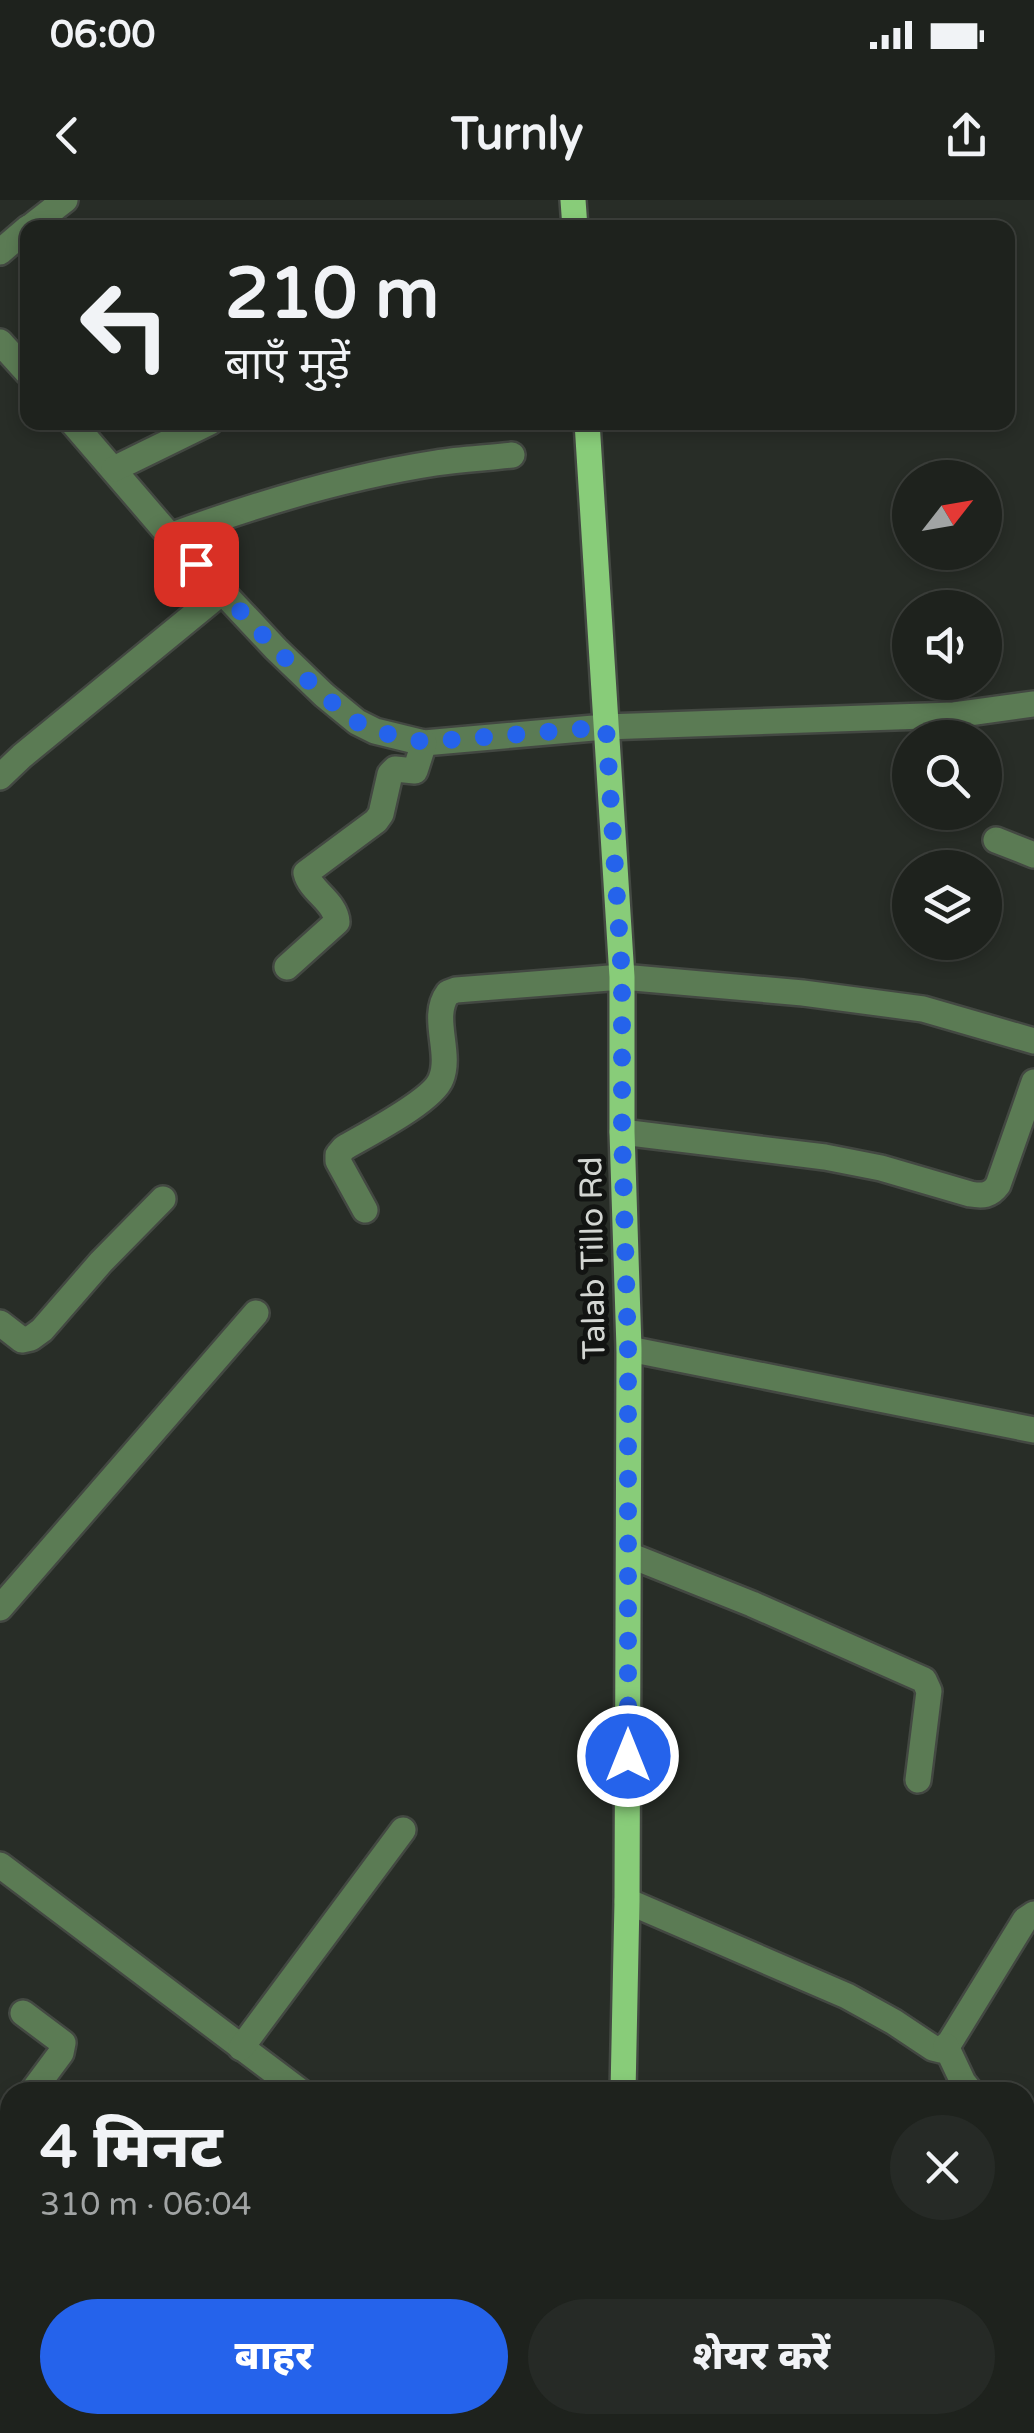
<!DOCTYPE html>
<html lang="hi">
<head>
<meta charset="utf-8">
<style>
  :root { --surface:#1e221d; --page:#262a26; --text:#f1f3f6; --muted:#a1a4a4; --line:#3c3f3b; --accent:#2563eb }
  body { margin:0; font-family:"Varela Round","Noto Sans Devanagari",sans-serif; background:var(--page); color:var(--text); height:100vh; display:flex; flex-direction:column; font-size:38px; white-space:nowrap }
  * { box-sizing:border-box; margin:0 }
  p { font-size:32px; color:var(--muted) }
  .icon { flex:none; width:55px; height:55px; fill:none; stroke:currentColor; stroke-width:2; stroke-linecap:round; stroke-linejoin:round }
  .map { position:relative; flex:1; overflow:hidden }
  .details { position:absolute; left:0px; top:1882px; width:1035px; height:352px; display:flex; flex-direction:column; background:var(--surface); border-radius:30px 30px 0 0; box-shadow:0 5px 15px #0003,0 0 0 2px var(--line) }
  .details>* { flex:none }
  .hud { position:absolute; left:20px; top:20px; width:995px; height:210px; border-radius:20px; box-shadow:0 5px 15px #0003,0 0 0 2px var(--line); background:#1e221d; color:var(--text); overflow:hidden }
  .needle { width:65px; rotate:59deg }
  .buttons { position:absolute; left:892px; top:260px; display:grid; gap:20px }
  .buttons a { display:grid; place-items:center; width:110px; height:110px; border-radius:50%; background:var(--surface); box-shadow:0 5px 15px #0003,0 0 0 2px var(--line); font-size:50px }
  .pin { position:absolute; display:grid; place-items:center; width:85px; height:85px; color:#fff; margin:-42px; border-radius:20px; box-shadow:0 5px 15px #0006 }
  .me { position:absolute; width:110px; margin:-55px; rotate:0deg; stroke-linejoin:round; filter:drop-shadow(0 0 8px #0008) }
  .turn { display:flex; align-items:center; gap:35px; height:210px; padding:0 40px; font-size:45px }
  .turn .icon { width:130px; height:130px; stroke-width:2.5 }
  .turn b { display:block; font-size:70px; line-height:85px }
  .round { display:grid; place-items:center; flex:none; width:105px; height:105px; border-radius:52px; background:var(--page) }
  .headline { display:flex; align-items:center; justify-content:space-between; height:170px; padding:0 40px }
  h1 { font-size:60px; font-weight:800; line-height:75px }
  .primary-button { display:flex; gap:20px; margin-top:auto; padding:20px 40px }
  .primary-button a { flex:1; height:115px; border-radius:60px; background:var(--accent); color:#fff; font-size:40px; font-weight:800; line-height:115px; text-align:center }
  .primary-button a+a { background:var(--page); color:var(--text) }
  .status { display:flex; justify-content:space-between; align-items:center; height:70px; padding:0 50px; background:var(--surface); direction:ltr }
  .status svg { height:28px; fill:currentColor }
  header { display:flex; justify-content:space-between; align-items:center; height:130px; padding:0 40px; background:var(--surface); font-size:45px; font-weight:800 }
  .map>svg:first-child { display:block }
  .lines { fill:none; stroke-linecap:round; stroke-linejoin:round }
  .minor-casing { stroke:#434842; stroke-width:30 }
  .major-casing { stroke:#434842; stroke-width:30 }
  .minor { stroke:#5b7b54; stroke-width:25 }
  .major { stroke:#88cc79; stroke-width:25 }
  .route { stroke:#2563eb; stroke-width:18; stroke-dasharray:0 32.4 }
  .labels { text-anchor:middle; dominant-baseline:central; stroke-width:10; stroke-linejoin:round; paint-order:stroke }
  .street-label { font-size:32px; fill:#d3d6d2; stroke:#121412 }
</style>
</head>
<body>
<div class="status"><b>06:00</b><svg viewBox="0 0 49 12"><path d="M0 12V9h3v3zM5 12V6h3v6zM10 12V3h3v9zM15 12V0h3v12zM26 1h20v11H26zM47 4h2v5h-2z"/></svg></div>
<header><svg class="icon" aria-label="back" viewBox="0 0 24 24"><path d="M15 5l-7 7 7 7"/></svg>Turnly<svg class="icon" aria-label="share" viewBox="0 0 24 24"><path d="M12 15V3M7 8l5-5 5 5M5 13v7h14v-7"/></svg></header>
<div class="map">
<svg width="1034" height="2233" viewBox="0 0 1034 2233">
  <rect width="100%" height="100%" fill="#282d27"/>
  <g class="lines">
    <!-- minor casing -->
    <g class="minor-casing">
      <g id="minor">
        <path d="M29,28L65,0"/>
        <path d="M0,52L28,28"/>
        <path d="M0,142L28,173"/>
        <path d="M72,222L170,336L276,449L324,495L357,522L375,531L424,543L605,527L954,515L1034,504"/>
        <path d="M114,269L210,222"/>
        <path d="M170,336C256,304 345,277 436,263C461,259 487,258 512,255"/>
        <path d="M0,577L22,556L222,392"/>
        <path d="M996,640L1034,655"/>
        <path d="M287,767L337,722C336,702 310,691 306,673L376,621L381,614L390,574L395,569L415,571L424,543"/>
        <path d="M622,932L825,957L881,968L970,994C983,996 990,996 998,985L1034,882"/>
        <path d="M365,1010L338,961V955L344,948C366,935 433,901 441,879C452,852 430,817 448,793L456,790L622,777L803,793L923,809L1034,841"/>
        <path d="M0,1123L22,1140L31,1138L42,1130L101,1062L163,999"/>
        <path d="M629,1149L1034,1230"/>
        <path d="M629,1355L752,1404L924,1480L929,1491L918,1580"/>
        <path d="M0,1408L256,1113"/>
        <path d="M0,1665L301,1892"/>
        <path d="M627,1701L847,1796L894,1822L933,1848L941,1850L950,1842L1025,1720L1034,1714"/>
        <path d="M23,1813L63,1843L61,1853L32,1892"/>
        <path d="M946,1846L963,1882L971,1892"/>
        <path d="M241,1848L403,1630"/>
        <path d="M1025,1928L1034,1934"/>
        <path d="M0,1938L10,1924"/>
        <path d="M0,2137L10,2146"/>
        <path d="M94,2225L103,2233"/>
        <path d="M374,2233L375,2225"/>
      </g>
    </g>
    <!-- major casing -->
    <g class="major-casing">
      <g id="major">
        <path d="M573,0L575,28"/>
        <path d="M587,222L622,777V932L629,1149L627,1701L623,1892"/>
        <path d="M601,2233L602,2225"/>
      </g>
    </g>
    <!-- minor -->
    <use href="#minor" class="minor"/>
    <!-- major -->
    <use href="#major" class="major"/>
  </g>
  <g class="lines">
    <!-- route -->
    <path class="route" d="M196,364L276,449L324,496L357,522L375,531L424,542L606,527L622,777V932L628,1149V1556"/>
  </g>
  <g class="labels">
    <!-- street labels -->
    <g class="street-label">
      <text transform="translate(593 1058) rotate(-91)">Talab Tillo Rd</text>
    </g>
  </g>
</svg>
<div class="buttons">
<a><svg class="needle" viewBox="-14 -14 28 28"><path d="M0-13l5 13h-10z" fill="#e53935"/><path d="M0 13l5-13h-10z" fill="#a1a4a4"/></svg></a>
<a><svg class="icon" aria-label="sound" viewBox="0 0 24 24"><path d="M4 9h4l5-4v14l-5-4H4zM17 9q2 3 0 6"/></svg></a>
<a><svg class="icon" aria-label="search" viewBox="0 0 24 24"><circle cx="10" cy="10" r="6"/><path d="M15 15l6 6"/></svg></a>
<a><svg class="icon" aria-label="layers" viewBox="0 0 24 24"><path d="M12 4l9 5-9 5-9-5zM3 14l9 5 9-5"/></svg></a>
</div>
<div class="pin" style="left:196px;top:364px;background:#d93025"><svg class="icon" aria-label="arrive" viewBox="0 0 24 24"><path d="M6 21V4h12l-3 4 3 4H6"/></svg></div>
<svg class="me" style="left:628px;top:1556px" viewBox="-20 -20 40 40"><circle r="17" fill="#2563eb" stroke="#fff" stroke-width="3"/><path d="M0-11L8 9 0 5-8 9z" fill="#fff"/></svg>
<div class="hud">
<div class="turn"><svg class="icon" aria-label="left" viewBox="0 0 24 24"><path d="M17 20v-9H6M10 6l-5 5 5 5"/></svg><div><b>210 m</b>बाएँ मुड़ें</div></div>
</div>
<section class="details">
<div class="headline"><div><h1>4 मिनट</h1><p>310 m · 06:04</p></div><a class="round"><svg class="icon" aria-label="close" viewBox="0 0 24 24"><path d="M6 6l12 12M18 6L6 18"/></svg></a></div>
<div class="primary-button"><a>बाहर</a><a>शेयर करें</a></div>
</section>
</div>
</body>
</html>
